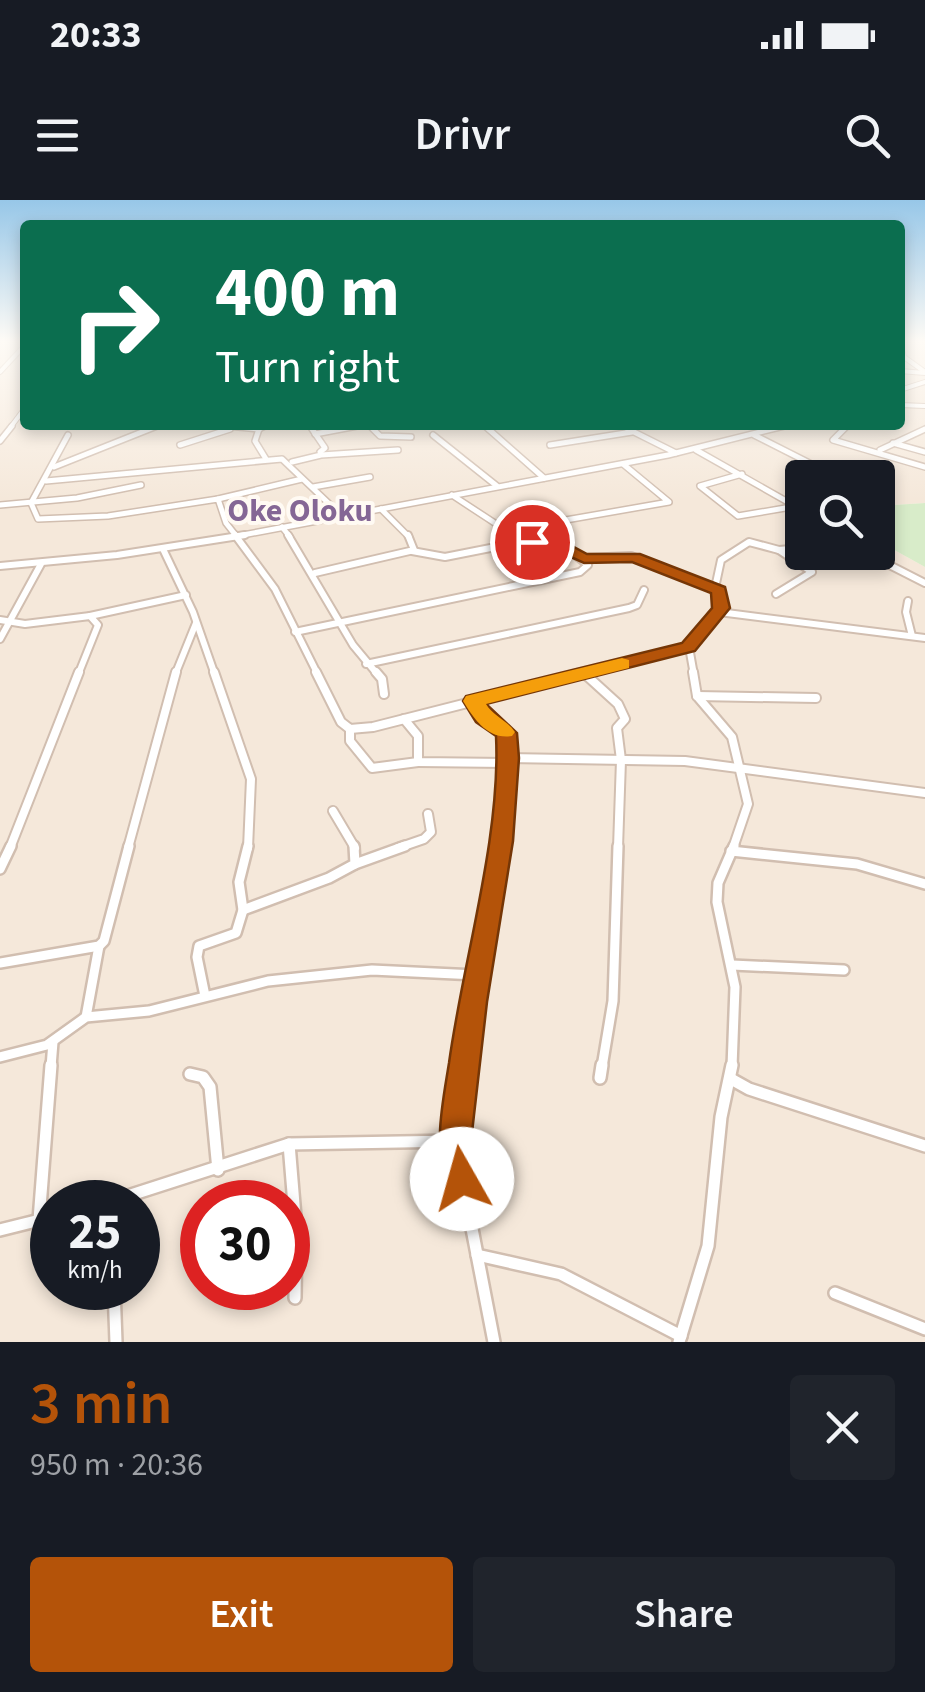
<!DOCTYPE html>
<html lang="en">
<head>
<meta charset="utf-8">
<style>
  :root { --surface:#171b24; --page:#20242c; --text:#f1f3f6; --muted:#9ea1a6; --accent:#b45309 }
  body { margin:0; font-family:"Source Sans 3",sans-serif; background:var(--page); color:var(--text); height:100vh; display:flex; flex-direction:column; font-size:38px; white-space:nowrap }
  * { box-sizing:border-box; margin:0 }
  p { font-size:32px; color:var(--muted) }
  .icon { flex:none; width:55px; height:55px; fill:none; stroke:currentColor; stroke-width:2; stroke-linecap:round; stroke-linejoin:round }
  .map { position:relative; height:1142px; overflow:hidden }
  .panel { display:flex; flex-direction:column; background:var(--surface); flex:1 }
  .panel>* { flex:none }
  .guide { position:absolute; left:20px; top:20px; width:885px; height:210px; border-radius:10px; box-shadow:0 5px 15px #0003; background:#0b6e4f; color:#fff; overflow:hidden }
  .controls { position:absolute; left:785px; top:260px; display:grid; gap:20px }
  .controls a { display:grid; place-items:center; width:110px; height:110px; border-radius:10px; background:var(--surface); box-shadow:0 5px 15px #0003; font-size:50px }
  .speed { position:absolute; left:30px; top:980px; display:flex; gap:20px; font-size:50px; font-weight:700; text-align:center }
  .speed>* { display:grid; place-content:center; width:130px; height:130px; border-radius:50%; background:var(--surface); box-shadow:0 5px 15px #0003; line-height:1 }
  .speed small { font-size:25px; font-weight:400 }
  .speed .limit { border:15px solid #d22; background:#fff; color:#111 }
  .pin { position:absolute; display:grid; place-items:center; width:85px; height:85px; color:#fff; margin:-42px; border:5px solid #fff; border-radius:50%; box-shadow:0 2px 10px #0007 }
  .me { position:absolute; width:110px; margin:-55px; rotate:353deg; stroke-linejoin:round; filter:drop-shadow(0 0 8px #0008) }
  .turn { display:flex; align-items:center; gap:35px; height:210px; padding:0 30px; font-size:45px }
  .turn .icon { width:130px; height:130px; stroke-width:2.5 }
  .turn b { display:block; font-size:70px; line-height:85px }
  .round { display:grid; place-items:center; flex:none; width:105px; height:105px; border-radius:10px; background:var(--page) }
  .headline { display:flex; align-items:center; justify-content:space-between; height:170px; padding:0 30px }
  h1 { font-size:60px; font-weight:600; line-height:75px; color:var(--accent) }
  .primary-button { display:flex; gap:20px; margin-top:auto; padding:20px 30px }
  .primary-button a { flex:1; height:115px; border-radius:10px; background:var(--accent); color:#fff; font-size:40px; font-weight:600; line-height:115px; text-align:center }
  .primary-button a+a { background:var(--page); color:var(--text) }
  .status { display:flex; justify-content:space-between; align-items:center; height:70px; padding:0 50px; background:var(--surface); direction:ltr }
  .status svg { height:28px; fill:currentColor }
  header { display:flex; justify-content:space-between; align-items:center; height:130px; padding:0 30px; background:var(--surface); font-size:45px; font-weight:600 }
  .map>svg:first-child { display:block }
  .residential { fill:#f5e8da; fill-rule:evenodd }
  .green { fill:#d8ecc9 }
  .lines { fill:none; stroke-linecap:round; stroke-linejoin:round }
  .minor-far5-casing { stroke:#d1beb0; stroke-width:6 }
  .minor-far4-casing { stroke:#d1beb0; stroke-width:8 }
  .minor-far3-casing { stroke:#d1beb0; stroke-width:10 }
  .minor-far2-casing { stroke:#d1beb0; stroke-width:12 }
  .minor-far1-casing { stroke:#d1beb0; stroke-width:14 }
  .minor-casing { stroke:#d1beb0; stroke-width:16 }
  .tertiary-far2-casing { stroke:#d1beb0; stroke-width:6 }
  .tertiary-far1-casing { stroke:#d1beb0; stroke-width:8 }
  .tertiary-casing { stroke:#d1beb0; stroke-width:10 }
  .minor-far5 { stroke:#fff; stroke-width:4 }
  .minor-far4 { stroke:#fff; stroke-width:5 }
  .minor-far3 { stroke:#fff; stroke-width:6 }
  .minor-far2 { stroke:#fff; stroke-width:8 }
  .minor-far1 { stroke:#fff; stroke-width:9 }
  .minor { stroke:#fff; stroke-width:11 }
  .tertiary-far2 { stroke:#fff; stroke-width:4 }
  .tertiary-far1 { stroke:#fff; stroke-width:5 }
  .tertiary { stroke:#fff; stroke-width:6 }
  .route { fill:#b45309; stroke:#753606; stroke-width:2.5 }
  .slow { fill:#f59e0b }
  .labels { text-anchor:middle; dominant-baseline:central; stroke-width:8; stroke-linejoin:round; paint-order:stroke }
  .far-quarter-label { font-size:32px; font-weight:bold; fill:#846695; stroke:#fffaf3 }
</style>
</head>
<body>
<div class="status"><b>20:33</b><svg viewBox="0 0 49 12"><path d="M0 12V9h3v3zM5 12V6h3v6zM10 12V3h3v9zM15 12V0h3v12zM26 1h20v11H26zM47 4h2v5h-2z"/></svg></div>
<header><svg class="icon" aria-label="menu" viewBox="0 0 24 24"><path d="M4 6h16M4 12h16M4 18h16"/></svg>Drivr<svg class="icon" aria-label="search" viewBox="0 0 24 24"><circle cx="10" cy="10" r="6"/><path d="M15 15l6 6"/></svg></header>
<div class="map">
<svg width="925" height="1142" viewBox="0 0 925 1142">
  <rect width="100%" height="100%" fill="#fdf6ec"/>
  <!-- residential -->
  <path class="residential" d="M0,140H25V225H900V140H925V303L878,306V278H802V352H878V341L925,367V1142H0ZM52,1002H138V1088H52ZM202,1002H288V1088H202Z"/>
  <!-- green -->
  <path class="green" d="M925,303V367L878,341V306Z"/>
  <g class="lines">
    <!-- minor-far5 casing -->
    <g class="minor-far5-casing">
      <g id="minor-far5">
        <path d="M900,140L904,157L925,172"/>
        <path d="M900,171L925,173"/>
        <path d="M0,172L25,145"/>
        <path d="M900,205L925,206"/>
        <path d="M310,225L312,228"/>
        <path d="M369,225L372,228"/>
        <path d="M484,225L488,228"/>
        <path d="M621,225L627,228"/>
        <path d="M228,226L251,228"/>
        <path d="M10,228L25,208"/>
        <path d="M151,228L159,225"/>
        <path d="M260,228L266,225"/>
        <path d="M345,228L361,225"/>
        <path d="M845,228L848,225"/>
      </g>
    </g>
    <!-- minor-far4 casing -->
    <g class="minor-far4-casing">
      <g id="minor-far4">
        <path d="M228,226L259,229L265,226"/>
        <path d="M310,226L325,248L320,252"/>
        <path d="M370,226L380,236L411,237"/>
        <path d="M485,226L544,278"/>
        <path d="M622,226L676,253"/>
        <path d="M847,226L833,240L925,267"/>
        <path d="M259,229L255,241L266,259"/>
        <path d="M315,234L357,226"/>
        <path d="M68,235L31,303L38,319L108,316L218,299L226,323L237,337"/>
        <path d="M433,235L497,286"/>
        <path d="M754,235L839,278"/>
        <path d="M0,241L12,226"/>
        <path d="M893,243L925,252"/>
        <path d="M180,245L230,229"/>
        <path d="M550,245L632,232"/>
        <path d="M696,250L802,310"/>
        <path d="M880,250L925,229"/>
        <path d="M292,262L321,255L398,250"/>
        <path d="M54,267L157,226"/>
        <path d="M742,274L700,286L738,316L797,306"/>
        <path d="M46,281L282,259L342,316"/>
        <path d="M313,287L370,277"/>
        <path d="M452,295L516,337"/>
        <path d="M218,299L302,279"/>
        <path d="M0,305L77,298L141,285"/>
        <path d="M381,309L409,337"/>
        <path d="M282,327L290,337"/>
        <path d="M514,336L560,321L669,302L623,264"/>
      </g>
    </g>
    <!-- minor-far3 casing -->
    <g class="minor-far3-casing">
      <g id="minor-far3">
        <path d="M235,335L275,389L318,475"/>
        <path d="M288,335L353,445L378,475"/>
        <path d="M514,336L518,335"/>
        <path d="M163,349L193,412L215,475"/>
        <path d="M779,350L802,348"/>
        <path d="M412,351L445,357L526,341"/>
        <path d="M864,352L925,383"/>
        <path d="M315,373L414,350L408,335"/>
        <path d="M715,388L721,360L749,342L779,350L812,372L776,394"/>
        <path d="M908,401L906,412L912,436"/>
        <path d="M719,412L925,438"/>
        <path d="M90,416L186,395"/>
        <path d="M0,420L25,424L90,416L98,425L78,475"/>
        <path d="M295,432L580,372L588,365L569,350L510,335"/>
        <path d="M0,439L41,364"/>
        <path d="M689,447L694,475"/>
        <path d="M366,464L629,408L637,405L644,390"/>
        <path d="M175,475L196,423"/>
        <path d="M579,475L689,447L721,408L719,390L631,356L584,358"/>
      </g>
    </g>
    <!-- minor-far2 casing -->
    <g class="minor-far2-casing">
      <g id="minor-far2">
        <path d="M214,472L251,579L248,648"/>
        <path d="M316,472L341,522L350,529L373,527L589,472"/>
        <path d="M376,472L382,479L384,494"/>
        <path d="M693,472L697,496L732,537L748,604L733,648"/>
        <path d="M585,474L618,504L625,519L617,528L621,560L618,648"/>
        <path d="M697,496L816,498"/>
        <path d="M474,501L484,518L506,533L508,558L499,648"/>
        <path d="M404,519L418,536V562L507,563"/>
        <path d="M350,529V541L372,568L418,562"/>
        <path d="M508,558L685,561L925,593"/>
        <path d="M333,611L355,648"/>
        <path d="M10,648L79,472"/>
        <path d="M128,648L176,472"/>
        <path d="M398,648L424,639L431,632L428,614"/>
      </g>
    </g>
    <!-- minor-far1 casing -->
    <g class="minor-far1-casing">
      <g id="minor-far1">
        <path d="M731,651L857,664L925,684"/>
        <path d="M355,664L405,646"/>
        <path d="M0,669L11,646"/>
        <path d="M243,710L329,678L355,664L354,646"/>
        <path d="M0,763L99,746L104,741L129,646"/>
        <path d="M732,765L844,770"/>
        <path d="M205,796L197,757L199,746L236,733L243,710L239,682L248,646"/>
        <path d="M86,817L99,746"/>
        <path d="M0,857L47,845L86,817L149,811L268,781L372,770L476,775"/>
        <path d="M51,867L53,842"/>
        <path d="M464,867L499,646"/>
        <path d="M602,867L613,801L618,646"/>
        <path d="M732,867L735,787L717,702L718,683L734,646"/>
      </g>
    </g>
    <!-- minor casing -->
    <g class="minor-casing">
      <g id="minor">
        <path d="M464,865L455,941L494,1142"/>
        <path d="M190,874L203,877L210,887L218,970"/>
        <path d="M600,878L602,865"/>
        <path d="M731,879L749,889L925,946"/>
        <path d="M289,944L296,1029L295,1098"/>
        <path d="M109,1002L289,944L455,941"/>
        <path d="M39,1020L51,865"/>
        <path d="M0,1030L52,1017"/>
        <path d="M477,1055L561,1074L681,1136"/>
        <path d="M114,1088L116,1142"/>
        <path d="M835,1093L925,1129"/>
        <path d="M679,1142L708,1046L721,917L732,865"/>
      </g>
    </g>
    <!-- tertiary-far2 casing -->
    <g class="tertiary-far2-casing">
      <g id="tertiary-far2">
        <path d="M900,190L925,182"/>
        <path d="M776,228L787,225"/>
      </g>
    </g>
    <!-- tertiary-far1 casing -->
    <g class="tertiary-far1-casing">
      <path id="tertiary-far1" d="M232,337L668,255L784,226"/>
    </g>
    <!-- tertiary casing -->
    <g class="tertiary-casing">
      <path id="tertiary" d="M0,366L117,355L245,335"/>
    </g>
    <!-- minor-far5 -->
    <use href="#minor-far5" class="minor-far5"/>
    <!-- minor-far4 -->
    <use href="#minor-far4" class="minor-far4"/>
    <!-- minor-far3 -->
    <use href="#minor-far3" class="minor-far3"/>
    <!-- minor-far2 -->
    <use href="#minor-far2" class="minor-far2"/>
    <!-- minor-far1 -->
    <use href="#minor-far1" class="minor-far1"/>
    <!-- minor -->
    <use href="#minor" class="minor"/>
    <!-- tertiary-far2 -->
    <use href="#tertiary-far2" class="tertiary-far2"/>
    <!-- tertiary-far1 -->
    <use href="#tertiary-far1" class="tertiary-far1"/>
    <!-- tertiary -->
    <use href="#tertiary" class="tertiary"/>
  </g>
  <!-- sky -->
  <linearGradient id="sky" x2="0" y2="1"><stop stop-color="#97c7e8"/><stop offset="0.47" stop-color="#fefbf6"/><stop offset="1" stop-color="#fefbf6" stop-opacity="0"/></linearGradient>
  <rect width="925" height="300" fill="url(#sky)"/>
  <!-- route -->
  <path class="route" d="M532,338L570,345L587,354H640L725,387L730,408L695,451L486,504L517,533L519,558L513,641L487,802L471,941L479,979L474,991L462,996L450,991C432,949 442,907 449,863C463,760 501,638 496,536L476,522L463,501L466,496L682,443L712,408L711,393L632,362L584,363L560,352L527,346V339Z"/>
  <!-- slow -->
  <path class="slow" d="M622,458L629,460V468L486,504C493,516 507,520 515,532L512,536C488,540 474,519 463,501L466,496Z"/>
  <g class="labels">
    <!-- far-quarter labels -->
    <g class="far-quarter-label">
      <text x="300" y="311">Oke Oloku</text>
    </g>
  </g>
</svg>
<div class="controls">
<a><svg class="icon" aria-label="search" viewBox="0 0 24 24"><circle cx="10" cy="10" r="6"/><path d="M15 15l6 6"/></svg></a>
</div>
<div class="speed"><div>25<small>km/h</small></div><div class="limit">30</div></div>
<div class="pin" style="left:532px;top:342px;background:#d93025"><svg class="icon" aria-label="arrive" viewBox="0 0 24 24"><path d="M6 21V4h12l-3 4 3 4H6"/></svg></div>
<svg class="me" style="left:462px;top:979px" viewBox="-20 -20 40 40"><circle r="19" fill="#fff"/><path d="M0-13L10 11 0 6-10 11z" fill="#b45309"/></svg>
<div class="guide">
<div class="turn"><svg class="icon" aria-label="right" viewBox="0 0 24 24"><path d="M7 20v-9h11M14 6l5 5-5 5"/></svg><div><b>400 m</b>Turn right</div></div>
</div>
</div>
<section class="panel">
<div class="headline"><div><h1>3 min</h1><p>950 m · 20:36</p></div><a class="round"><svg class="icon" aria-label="close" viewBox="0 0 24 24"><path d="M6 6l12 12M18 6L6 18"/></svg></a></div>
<div class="primary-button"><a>Exit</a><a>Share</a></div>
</section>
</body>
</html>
